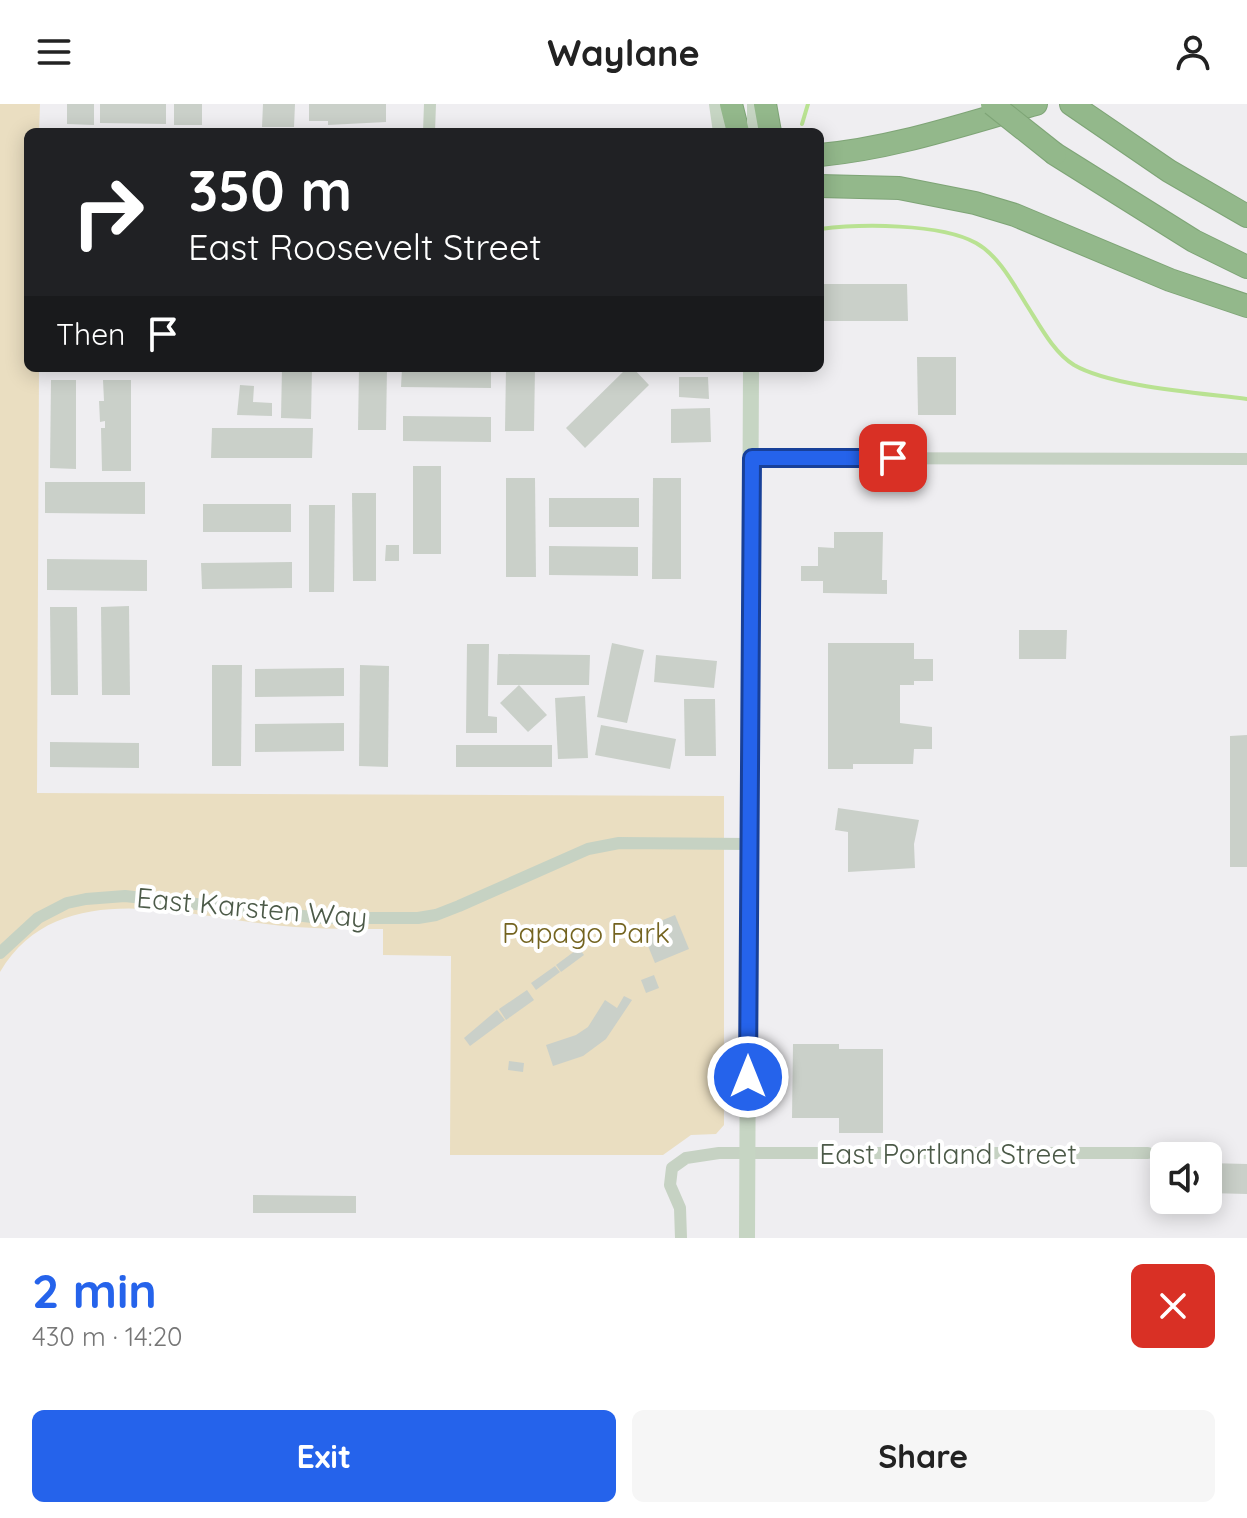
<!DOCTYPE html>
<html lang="en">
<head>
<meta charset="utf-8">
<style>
  :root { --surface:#fff; --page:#f6f6f6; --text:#222; --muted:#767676; --accent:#2563eb }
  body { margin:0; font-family:Quicksand,sans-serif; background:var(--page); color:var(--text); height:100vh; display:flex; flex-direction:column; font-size:30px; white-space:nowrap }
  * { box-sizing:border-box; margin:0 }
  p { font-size:26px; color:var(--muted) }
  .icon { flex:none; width:44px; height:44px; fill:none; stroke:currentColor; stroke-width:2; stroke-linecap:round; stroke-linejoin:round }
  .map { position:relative; height:1134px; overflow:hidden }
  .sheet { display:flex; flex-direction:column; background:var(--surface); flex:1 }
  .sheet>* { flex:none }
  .guide { position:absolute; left:24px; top:24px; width:800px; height:244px; border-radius:12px; box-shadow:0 4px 20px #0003; background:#202124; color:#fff; overflow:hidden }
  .controls { position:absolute; left:1150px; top:1038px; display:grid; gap:16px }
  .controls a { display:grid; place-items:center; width:72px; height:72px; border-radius:12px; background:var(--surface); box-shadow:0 4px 20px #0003; font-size:40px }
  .pin { position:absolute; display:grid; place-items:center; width:68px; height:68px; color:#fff; margin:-34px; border-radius:16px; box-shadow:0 4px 12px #0006 }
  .me { position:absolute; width:88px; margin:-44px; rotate:0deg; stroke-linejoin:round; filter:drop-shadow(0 0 6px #0008) }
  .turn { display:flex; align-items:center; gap:28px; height:168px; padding:0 32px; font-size:36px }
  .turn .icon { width:104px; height:104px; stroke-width:2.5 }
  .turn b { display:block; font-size:56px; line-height:68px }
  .then { display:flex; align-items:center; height:76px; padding:0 32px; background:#0003; gap:16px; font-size:30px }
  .round { display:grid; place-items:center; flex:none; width:84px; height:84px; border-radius:12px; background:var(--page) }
  .summary { display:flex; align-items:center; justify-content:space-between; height:136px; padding:0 32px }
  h1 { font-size:48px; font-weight:700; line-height:60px; color:var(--accent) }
  .primary-button { display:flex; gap:16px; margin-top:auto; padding:16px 32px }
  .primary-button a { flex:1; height:92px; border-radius:12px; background:var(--accent); color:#fff; font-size:32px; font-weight:700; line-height:92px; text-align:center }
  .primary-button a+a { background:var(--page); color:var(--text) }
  header { display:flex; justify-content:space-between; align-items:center; height:104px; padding:0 32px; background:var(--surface); font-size:36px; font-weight:700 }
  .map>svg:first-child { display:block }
  .green { fill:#eadec1 }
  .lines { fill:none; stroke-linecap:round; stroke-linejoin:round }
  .stream { stroke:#b9e292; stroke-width:4 }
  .building { fill:#cad0c9 }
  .highway-casing { stroke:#7ea476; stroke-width:24 }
  .street { stroke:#c6d2c3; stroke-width:12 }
  .secondary { stroke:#c6d5c3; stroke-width:16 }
  .highway { stroke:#93b88b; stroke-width:22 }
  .highway-bridge-casing { stroke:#7ea476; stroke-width:24; stroke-linecap:butt }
  .highway-bridge { stroke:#93b88b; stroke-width:22 }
  .route-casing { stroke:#184099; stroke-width:20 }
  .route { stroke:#2563eb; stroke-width:14 }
  .labels { text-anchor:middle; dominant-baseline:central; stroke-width:8; stroke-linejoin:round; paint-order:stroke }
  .street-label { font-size:28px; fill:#4c5a48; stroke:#fff }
  .park-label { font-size:28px; fill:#746420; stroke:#fff }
</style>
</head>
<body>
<header><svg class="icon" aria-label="menu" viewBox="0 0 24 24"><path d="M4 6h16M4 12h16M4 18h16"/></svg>Waylane<svg class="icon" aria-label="person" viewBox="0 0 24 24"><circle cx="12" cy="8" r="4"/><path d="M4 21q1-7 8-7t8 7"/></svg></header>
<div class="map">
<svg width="1247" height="1134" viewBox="0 0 1247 1134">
  <rect width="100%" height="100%" fill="#efeef1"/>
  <!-- green -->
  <path class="green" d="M0,0H40L39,28H28V264H39L37,689L724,692V1021L716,1030L691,1031L663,1051H450L451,852L383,851V825C344,825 305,825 266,820C178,810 56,773 0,868Z"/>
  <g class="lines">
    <!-- stream -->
    <g class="stream">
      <path d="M802,20L808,0"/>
      <path d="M820,125C860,120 940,119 976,139C998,151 1013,179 1026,200C1039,220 1053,248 1074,261C1112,283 1202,289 1247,295"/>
    </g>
  </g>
  <!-- building -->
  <g class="building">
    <path d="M67,0H94V21L67,20Z"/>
    <path d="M100,0H166V20L100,19Z"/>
    <rect x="174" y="0" width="28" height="21"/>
    <path d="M263,0H295L294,23H262Z"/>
    <path d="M309,0H386V18L328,21V17H309Z"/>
    <path d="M820,180H907L908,217H820Z"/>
    <path d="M917,253H956V311H918Z"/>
    <path d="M282,264H312L311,315L281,314Z"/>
    <path d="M359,264H387L386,326H358Z"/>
    <path d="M402,264H491V284L401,283Z"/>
    <path d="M506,264H535L534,327H505Z"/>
    <path d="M627,264H633L649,281L585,344L566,324Z"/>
    <path d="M679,273H708L709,295L679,293Z"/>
    <path d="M51,276H76V365L50,364Z"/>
    <path d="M103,276H131V367H102L101,324H105V317L100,318L99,297H104Z"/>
    <path d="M240,281L254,282L253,298L272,299V312L237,311Z"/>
    <path d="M710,304L711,338L671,339V305Z"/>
    <path d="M403,312L491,313V338L403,337Z"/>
    <path d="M212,324H313L312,354H211Z"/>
    <rect x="413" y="362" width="28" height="88"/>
    <path d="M506,374H535L536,473H506Z"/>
    <path d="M653,374H681V475H652Z"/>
    <path d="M45,378H145V410L45,409Z"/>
    <path d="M352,389H376V477H353Z"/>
    <rect x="549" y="394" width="90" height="29"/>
    <rect x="203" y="400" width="88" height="28"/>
    <path d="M309,401H335L334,488H309Z"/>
    <path d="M834,428H883L882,476H887V490L823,489V477H801V462H818V443L834,444Z"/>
    <path d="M386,441H399V457H385Z"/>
    <path d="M549,442L638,443V472L549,471Z"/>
    <path d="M47,455L147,456V487L47,486Z"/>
    <path d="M292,458V484L202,485L201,459Z"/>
    <path d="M129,502L130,591H102L101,503Z"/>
    <path d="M50,503H77L78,591H51Z"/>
    <path d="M1019,526H1067L1066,555H1019Z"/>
    <path d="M612,539L644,546L627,619L597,613Z"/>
    <path d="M828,539H914V555H933V577H914V581H900V619L932,623V645H914L913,660H853V665H828Z"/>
    <path d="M467,540H489L488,612L497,613V629H466Z"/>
    <path d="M498,550L590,551L589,581H497Z"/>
    <path d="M656,551L717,557L714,584L654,578Z"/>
    <path d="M212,561H242L241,662H212Z"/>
    <path d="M360,561L389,562L388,663L359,662Z"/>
    <path d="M344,564V592L255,593V565Z"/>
    <path d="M519,581L547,611L528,628L500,599Z"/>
    <path d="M585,592L588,654L558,655L555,594Z"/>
    <path d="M684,595H715L716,652H685Z"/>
    <path d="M344,619V647L255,648V620Z"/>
    <path d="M601,621L676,635L670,665L595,651Z"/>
    <path d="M1247,631V763H1230V632Z"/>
    <path d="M50,638L139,639V664L50,663Z"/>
    <rect x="456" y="641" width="96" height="22"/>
    <path d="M838,704L919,716L914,740L915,764L848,768V728L835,726Z"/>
    <path d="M675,811L689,845L655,859L641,825Z"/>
    <path d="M579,844L584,851L561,868L556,861Z"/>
    <path d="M555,862L560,868L536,886L531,879Z"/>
    <path d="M654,871L659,884L646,889L641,876Z"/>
    <path d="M527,886L534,896L506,916L499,905Z"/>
    <path d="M624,892L632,896L606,935L583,952L553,962L546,941L576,931L588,923L605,896L617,904Z"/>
    <path d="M497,906L505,916L470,942L464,934Z"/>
    <path d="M793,940H839V945H883V1029H839V1014H792Z"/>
    <path d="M509,957L524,959L523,968L508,966Z"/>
    <path d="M1208,1059L1247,1060V1090L1208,1089Z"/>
    <path d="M253,1091L356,1092V1109H253Z"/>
  </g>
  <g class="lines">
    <!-- highway casing -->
    <g class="highway-casing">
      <g id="highway">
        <path d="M731,0L738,28"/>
        <path d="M765,0L770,28"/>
        <path d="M1071,0L1169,67L1247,112"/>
        <path d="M1055,50L1194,137L1247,163"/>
        <path d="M820,51C895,44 964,20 1036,0"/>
        <path d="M820,82L899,84L975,99L1015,111L1170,176L1247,202"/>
      </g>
    </g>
    <!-- street -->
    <g class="street">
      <path d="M429,28L430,0"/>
      <path d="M752,354L1247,355"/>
      <path d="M0,849L38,814L67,799L86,795L125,792L321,814H418L436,811L459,802L588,745L619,739L748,740"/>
      <path d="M681,1134L680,1104L670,1081L672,1064L686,1054L719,1049H1148"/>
    </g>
    <!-- secondary -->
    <g class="secondary">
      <path d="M717,0L721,28"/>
      <path d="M755,0V28"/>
      <path d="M747,1134L751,264"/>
    </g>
    <!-- highway -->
    <use href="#highway" class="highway"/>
    <!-- highway-bridge casing -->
    <g class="highway-bridge-casing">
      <path id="highway-bridge" d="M992,0L1055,50"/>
    </g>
    <!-- highway-bridge -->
    <use href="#highway-bridge" class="highway-bridge"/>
  </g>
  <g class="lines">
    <!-- route casing -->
    <g class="route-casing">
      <path id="route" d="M748,973L752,354H893"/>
    </g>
    <!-- route -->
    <use href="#route" class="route"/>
  </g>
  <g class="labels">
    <!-- street labels -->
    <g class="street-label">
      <text transform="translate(252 803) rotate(5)">East Karsten Way</text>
      <text x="948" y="1049">East Portland Street</text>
    </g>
    <!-- park labels -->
    <g class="park-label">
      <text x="586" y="828">Papago Park</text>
    </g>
  </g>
</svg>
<div class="controls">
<a><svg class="icon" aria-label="sound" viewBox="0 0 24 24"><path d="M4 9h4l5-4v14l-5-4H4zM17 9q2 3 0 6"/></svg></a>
</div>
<div class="pin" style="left:893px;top:354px;background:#d93025"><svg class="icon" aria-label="arrive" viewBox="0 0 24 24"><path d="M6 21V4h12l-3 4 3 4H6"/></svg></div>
<svg class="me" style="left:748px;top:973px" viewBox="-20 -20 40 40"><circle r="17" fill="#2563eb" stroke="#fff" stroke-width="3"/><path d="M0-11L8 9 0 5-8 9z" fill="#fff"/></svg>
<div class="guide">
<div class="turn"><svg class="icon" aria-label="right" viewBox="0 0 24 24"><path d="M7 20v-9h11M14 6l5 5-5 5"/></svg><div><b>350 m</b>East Roosevelt Street</div></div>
<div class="then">Then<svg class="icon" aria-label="arrive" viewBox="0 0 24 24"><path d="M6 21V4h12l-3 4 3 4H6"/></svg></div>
</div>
</div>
<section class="sheet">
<div class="summary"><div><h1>2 min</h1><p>430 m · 14:20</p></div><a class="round" style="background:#d93025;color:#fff"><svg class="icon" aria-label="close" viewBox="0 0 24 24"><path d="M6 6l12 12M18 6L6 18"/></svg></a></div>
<div class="primary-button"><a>Exit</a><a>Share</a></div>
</section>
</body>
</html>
